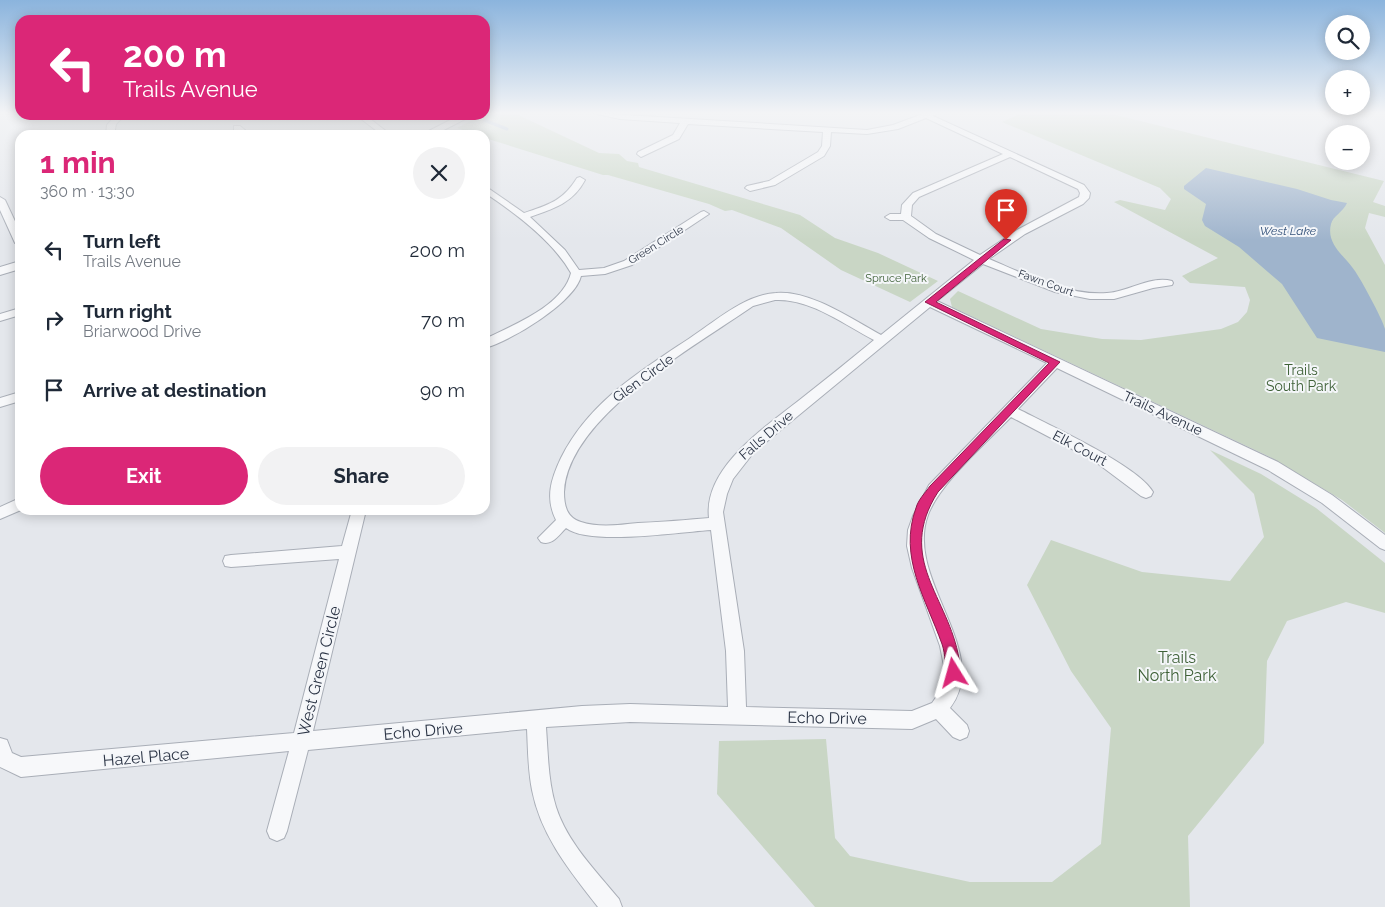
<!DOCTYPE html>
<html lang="en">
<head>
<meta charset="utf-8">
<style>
  :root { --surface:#fff; --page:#f2f2f3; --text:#1f2937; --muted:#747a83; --accent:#db2777 }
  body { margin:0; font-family:Raleway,sans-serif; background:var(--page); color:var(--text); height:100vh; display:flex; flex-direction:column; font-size:19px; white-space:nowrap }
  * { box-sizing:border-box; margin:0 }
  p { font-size:16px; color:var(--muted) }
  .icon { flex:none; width:28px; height:28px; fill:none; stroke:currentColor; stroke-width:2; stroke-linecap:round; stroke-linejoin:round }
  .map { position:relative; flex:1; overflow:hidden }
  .sheet { position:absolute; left:15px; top:130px; width:475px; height:385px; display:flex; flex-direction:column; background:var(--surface); border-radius:15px; box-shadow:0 2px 12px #0003 }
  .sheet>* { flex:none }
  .hud { position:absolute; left:15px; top:15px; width:475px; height:105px; border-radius:15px; box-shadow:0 2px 12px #0003; background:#db2777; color:#fff; overflow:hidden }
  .controls { position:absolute; left:1325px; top:15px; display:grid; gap:10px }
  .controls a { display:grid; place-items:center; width:45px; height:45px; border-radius:50%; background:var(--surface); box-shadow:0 2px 12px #0003; font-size:25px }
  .pin { position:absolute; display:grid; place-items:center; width:42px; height:42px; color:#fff; margin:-51px -21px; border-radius:50% 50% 50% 0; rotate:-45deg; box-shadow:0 0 5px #0007 }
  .pin .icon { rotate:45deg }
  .me { position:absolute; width:55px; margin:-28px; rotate:352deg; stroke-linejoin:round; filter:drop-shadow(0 0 4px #0008) }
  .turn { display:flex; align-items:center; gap:18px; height:105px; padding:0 25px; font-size:22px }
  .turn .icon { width:65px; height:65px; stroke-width:2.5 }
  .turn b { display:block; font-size:35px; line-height:42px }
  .round { display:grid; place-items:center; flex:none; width:52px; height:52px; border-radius:26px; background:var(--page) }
  .overview { display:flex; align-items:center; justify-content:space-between; height:85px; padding:0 25px }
  h1 { font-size:30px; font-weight:700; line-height:38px; color:var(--accent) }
  .button { display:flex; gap:10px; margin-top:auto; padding:10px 25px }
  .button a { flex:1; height:58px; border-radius:30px; background:var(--accent); color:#fff; font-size:20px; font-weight:700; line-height:58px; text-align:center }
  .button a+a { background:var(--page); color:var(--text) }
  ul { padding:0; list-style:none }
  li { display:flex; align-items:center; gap:15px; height:70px; padding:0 25px }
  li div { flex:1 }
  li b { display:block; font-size:19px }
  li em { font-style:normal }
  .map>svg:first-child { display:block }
  .green { fill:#c9d6c5 }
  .water { fill:#9fb4cc }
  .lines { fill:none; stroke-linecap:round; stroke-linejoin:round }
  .stream { stroke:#9fb4cc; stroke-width:3 }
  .minor-casing { stroke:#a9aeb7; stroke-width:2 }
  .tertiary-casing { stroke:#a9aeb7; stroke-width:2 }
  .minor { fill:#f7f8fa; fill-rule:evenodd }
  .tertiary { fill:#f7f8fa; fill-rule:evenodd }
  .route { fill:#db2777; stroke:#8e194d }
  .labels { text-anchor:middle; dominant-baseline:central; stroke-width:4; stroke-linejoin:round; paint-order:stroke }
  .far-street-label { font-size:11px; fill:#2b3445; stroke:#f4f6f9 }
  .far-park-label { font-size:11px; fill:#3f6138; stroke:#f4f6f9 }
  .far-water-label { font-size:12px; font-style:italic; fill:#34527a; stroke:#f4f6f9 }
  .park-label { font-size:14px; fill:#3f6138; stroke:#f4f6f9 }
  .street-label { font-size:14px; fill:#2b3445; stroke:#f4f6f9 }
  .near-park-label { font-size:16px; fill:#3f6138; stroke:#f4f6f9 }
  .near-street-label { font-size:16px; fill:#2b3445; stroke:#f4f6f9 }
</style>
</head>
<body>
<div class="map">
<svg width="1385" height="907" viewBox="0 0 1385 907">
  <rect width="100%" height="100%" fill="#e4e7ec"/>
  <!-- green -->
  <g class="green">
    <path d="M486,113H514L599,153L619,154L627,161L638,163L639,167L800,215L835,238L878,253L938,281L910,302L841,270L781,228L732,210L725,211L709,204L608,175H603L485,138V135H477L457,128Z"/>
    <path d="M1022,113H1108L1384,181L1373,202L1385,206V217L1369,213L1365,228L1385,265V533L1342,500L1270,457L952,307L950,299L958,291L1041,329L1102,339L1141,340L1221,329L1238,322L1247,312L1250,300L1245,287L1190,283L1182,276L1218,258L1114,202L1120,200L1165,210L1171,199L1160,188L1002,122Z"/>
    <path d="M1210,450L1261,474L1316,508L1385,563V613L1346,602L1287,621L1267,661L1264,743L1188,836L1190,907H815L717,794L719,741L826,739L835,838L850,856L970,882H1052L1101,844L1111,728L1071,671L1027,585L1051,540L1142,572L1230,581L1264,537L1254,494Z"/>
  </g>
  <!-- water -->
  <path class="water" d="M1206,168L1297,189L1331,200L1347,203C1343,212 1333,216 1331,224C1326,243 1343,255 1352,267C1359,275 1383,320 1385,329C1385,336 1385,345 1385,352L1317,338L1282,284L1239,247L1205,226L1202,220L1206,204L1184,189V186Z"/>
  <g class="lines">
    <!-- stream -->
    <path class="stream" d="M484,120L507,129"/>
    <!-- minor casing -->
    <g class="minor-casing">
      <g id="minor">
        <path d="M593,113L867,130L893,125L925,113H937L933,116L1084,185L1090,193L1089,198L1083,204L1025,234L989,259C1025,274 1067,296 1107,293C1128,292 1151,275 1172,281L1173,283L1172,285L1153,288L1114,299H1090L1055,292L983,264L937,301L1278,462L1332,495L1385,535V550L1380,548L1322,503L1268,470L1057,368L1018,409C1047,424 1139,466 1153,492L1151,496L1146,498L1141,496L1093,460L1011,417C987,442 939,484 928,515C904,579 993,651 950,708L967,725L969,731L967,737L960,740L953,737L936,719L912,729L630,722L546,727C548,754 548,781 556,807C567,842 596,871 619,899L622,907H598C570,871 541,836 532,790C528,770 528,749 527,729L308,750L287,831L284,838L277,841L270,838L267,831L289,751L21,777L0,767V738L7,740L12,753L21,757L294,733L339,559L231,567L225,566L223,561L225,556L231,555L342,546L352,510H366L313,731L582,706L630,704L728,707L726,651L711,530C679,532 589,546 566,528C558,536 552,546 541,542L538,538L556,520C545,498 551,479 561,458C589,402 639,372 690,338C716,321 744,295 776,293C810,290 852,319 881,335L974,260L929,238L903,220H890L885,217L890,214H901L902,205L913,193L1003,154L926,118L898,129L867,134L831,132L830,146L824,156L775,185L750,191L745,188L747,186L769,181L818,152L822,146L823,132L688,124L679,139L641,157L637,154L638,152L673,135L680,123L620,119ZM1010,157L1078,189L1080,193L1079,197L1017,230L980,255L936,234L911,216L912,205L919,197ZM775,300C810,298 845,325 874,340C850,360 826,379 802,398C767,426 703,467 709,518C685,520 662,522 638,523C619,525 599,528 581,522C567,518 564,506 564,492C568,416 696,346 753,306ZM930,307L1047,363L929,485L913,516L908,530L907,546L912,568L940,646L945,671L942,689L932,703L912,711L746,707L744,651L723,512L727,494L733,479L754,452Z"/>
        <path d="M116,115H125L116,124L114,135H106L107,125Z"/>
        <path d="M356,115H365L391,135H382Z"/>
        <path d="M234,126H240L251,135H242L234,130Z"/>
        <path d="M580,177L585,180C573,203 553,209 530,217L565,250L579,270L604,268L624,261L701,212L704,211L709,214L632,265L605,274L581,276C575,302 511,341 485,348V339C513,325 563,306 571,273C553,241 515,213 485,193V186L524,213C548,205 563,201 577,178Z"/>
        <path d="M0,197L5,200L20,232V246L15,243L0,210Z"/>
        <path d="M20,308V315L0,321V314Z"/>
        <path d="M20,392V401L0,407V398Z"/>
        <path d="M20,498L21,510L0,519V507Z"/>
      </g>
    </g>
    <!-- tertiary casing -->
    <g class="tertiary-casing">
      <g id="tertiary">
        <path d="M460,115H473L434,135H421Z"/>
        <path d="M20,261V269L0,275V267Z"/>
      </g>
    </g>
    <!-- minor -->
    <use href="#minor" class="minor"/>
    <!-- tertiary -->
    <use href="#tertiary" class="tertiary"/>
  </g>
  <!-- sky -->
  <linearGradient id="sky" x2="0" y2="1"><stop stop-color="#8bb4dd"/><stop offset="0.47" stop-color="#f3f4f6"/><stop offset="1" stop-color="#f3f4f6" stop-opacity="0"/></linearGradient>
  <rect width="1385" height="240" fill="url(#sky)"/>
  <!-- route -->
  <path class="route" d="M1004,239L1011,240L936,302L1060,362L938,492C895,559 949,597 959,659C960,666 962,672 959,678L954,680L949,678C944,667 946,655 942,644C926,599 898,557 916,508C918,500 925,493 930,486L1049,363L925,302Z"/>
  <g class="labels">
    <!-- far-street labels -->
    <g class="far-street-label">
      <text transform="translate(656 245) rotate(-32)">Green Circle</text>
      <text transform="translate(1046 283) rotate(20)">Fawn Court</text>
    </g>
    <!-- far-park labels -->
    <g class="far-park-label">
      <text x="896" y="278">Spruce Park</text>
    </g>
    <!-- far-water labels -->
    <g class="far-water-label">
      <text x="1288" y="231">West Lake</text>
    </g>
    <!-- park labels -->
    <g class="park-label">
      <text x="1301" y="370">Trails<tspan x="1301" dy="16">South Park</tspan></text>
    </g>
    <!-- street labels -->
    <g class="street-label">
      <text transform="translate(643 378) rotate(-36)">Glen Circle</text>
      <text transform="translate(1163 413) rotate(25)">Trails Avenue</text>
      <text transform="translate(766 435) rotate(-41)">Falls Drive</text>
      <text transform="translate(1080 448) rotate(28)">Elk Court</text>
    </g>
    <!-- near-park labels -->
    <g class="near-park-label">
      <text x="1177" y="657">Trails<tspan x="1177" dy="18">North Park</tspan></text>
    </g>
    <!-- near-street labels -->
    <g class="near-street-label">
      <text transform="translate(319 671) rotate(-76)">West Green Circle</text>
      <text transform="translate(827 718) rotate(1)">Echo Drive</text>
      <text transform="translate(423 731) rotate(-5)">Echo Drive</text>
      <text transform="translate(146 757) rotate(-5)">Hazel Place</text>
    </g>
  </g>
</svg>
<div class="controls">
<a><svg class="icon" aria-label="search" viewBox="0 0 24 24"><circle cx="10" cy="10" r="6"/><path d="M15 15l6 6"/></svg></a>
<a>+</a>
<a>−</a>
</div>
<div class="pin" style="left:1006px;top:240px;background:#d93025"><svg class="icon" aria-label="arrive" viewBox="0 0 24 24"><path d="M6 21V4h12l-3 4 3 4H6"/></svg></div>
<svg class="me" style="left:954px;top:673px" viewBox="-20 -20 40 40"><path d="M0-17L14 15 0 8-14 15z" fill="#db2777" stroke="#fff" stroke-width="4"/></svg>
<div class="hud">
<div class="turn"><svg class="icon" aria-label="left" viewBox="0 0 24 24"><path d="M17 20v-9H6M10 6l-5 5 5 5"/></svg><div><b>200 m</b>Trails Avenue</div></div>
</div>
<section class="sheet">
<div class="overview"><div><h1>1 min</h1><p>360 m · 13:30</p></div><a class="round"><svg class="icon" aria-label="close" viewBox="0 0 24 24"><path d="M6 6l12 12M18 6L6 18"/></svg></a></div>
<ul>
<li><svg class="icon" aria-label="left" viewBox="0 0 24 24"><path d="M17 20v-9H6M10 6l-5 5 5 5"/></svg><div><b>Turn left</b><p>Trails Avenue</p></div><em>200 m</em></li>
<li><svg class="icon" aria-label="right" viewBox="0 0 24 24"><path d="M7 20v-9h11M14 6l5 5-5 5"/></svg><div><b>Turn right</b><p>Briarwood Drive</p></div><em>70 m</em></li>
<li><svg class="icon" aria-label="arrive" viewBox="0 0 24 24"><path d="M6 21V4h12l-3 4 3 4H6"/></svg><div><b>Arrive at destination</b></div><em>90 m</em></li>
</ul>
<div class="button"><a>Exit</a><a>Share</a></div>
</section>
</div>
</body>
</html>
